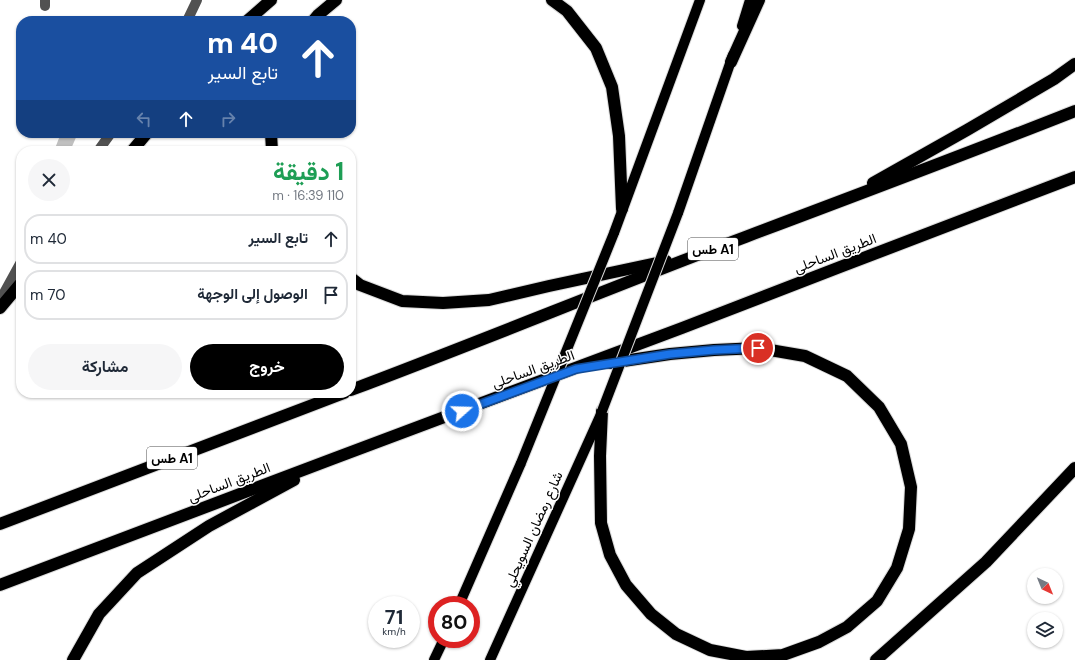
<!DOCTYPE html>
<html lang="ar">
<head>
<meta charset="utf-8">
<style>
  :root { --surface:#fff; --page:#f6f6f7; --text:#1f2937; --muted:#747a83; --line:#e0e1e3; --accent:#000 }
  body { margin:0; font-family:"DM Sans",Vazirmatn,sans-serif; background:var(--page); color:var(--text); direction:rtl; height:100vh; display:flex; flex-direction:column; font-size:15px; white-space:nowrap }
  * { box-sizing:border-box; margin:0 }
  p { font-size:13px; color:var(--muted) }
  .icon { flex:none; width:22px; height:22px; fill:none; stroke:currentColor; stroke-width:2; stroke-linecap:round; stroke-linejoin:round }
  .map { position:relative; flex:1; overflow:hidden; direction:ltr }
  .side { position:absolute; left:16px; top:146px; width:340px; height:252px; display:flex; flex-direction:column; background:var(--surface); border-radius:16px; box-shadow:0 1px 3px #0004; direction:rtl }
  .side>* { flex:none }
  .hud { position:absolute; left:16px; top:16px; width:340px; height:122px; border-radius:16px; box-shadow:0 1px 3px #0004; direction:rtl; background:#1a4fa0; color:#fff; overflow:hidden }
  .needle { width:26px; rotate:137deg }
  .buttons { position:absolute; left:1027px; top:568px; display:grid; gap:8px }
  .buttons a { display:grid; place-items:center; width:36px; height:36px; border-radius:50%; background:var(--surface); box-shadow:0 1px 3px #0004; font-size:20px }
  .speed { position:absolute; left:368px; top:596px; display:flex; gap:8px; font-size:20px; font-weight:700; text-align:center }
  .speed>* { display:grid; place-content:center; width:52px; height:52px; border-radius:50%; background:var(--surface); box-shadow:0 1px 3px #0004; line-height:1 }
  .speed small { font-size:10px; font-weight:400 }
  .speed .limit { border:6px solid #d22; background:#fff; color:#111 }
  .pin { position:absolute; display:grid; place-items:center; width:34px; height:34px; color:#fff; margin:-17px; border:2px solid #fff; border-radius:50%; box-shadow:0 1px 4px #0007 }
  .me { position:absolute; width:44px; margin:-22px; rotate:70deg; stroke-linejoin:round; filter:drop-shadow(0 0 3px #0008) }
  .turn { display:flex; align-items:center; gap:14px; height:84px; padding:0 12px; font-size:18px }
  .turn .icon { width:52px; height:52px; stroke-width:2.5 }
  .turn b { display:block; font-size:28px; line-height:34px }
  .lanes { display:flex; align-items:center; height:38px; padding:0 12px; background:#0003; justify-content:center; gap:20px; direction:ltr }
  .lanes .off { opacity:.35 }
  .round { display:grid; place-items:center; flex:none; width:42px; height:42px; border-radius:21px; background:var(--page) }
  .overview { display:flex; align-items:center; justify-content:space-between; height:68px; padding:0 12px }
  h1 { font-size:24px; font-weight:700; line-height:30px; color:#1e9e55 }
  .action { display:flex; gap:8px; margin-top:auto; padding:8px 12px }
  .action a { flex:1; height:46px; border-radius:24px; background:var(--accent); color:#fff; font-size:16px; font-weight:700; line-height:46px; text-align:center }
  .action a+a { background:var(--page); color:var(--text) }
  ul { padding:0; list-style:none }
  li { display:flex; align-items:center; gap:12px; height:50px; margin:0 8px 6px; padding:0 4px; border:2px solid var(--line); border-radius:16px }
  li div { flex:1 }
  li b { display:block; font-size:15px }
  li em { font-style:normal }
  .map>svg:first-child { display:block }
  .building { fill:#c0c0c0 }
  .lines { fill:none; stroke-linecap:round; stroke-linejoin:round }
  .major-casing { stroke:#dbdbdb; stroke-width:12 }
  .highway-casing { stroke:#dbdbdb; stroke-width:14 }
  .minor { stroke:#515151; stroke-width:10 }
  .major { stroke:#000; stroke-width:10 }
  .highway { stroke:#000; stroke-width:12 }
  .major-bridge-casing { stroke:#dbdbdb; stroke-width:12; stroke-linecap:butt }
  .major-bridge { stroke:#000; stroke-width:10 }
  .route-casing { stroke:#114b97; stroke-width:10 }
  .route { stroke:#1a73e8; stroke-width:7 }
  .labels { text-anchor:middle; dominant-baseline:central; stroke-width:3; stroke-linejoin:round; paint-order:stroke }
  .shield { fill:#fff; stroke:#4c4c4c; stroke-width:1 }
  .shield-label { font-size:13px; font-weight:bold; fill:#000 }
  .street-label { font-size:14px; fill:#000; stroke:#fff }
</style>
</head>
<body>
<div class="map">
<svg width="1075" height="660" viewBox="0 0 1075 660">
  <rect width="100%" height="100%" fill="#fff"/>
  <!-- building -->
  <path class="building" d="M61,133H78L70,151H54Z"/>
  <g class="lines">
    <!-- major casing -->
    <g class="major-casing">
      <g id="major">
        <path d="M742,26L750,0"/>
        <path d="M678,213L733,55"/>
        <path d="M614,233L700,0"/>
        <path d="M459,605L521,463"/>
        <path d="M434,660L444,639"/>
        <path d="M490,660L601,414"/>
      </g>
    </g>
    <!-- highway casing -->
    <g class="highway-casing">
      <g id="highway">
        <path d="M552,0L567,11L596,48L612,87L619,136L622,209"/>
        <path d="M247,21L271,0"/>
        <path d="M313,21L318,15L336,0"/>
        <path d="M731,62L759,0"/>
        <path d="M271,133L272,151"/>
        <path d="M132,151L147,133"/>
        <path d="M873,183L967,130L1054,79L1075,64"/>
        <path d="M351,278L360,285L402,301L443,303L489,300L549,286L666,261"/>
        <path d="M0,308L21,283"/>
        <path d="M351,390C468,346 583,299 700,254C825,207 951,160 1075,111"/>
        <path d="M602,411L600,456L601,523L610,555L626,585L651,614L676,634L710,650L746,657L783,655L819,642L847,627L877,601L897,568L909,529L911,487L901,444L879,407L847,376L805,356L758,348L714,350L670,354L610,363"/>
        <path d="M0,524L344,393"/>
        <path d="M0,585L335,458L682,328L840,267L1075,177"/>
        <path d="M73,660L99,614L137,573L209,526L294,480"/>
        <path d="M876,660L986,562L1075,468"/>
      </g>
    </g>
    <!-- minor -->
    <g class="minor">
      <path d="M45,6V0"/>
      <path d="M187,21L197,0"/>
      <path d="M98,151L111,133"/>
      <path d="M0,300L21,262"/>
    </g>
    <!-- major -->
    <use href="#major" class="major"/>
    <!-- highway -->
    <use href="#highway" class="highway"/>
    <!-- major-bridge casing -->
    <g class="major-bridge-casing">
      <g id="major-bridge">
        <path d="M602,411L678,213"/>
        <path d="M521,463L614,233"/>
      </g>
    </g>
    <!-- major-bridge -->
    <use href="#major-bridge" class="major-bridge"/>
  </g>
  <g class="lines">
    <!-- route casing -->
    <g class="route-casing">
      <path id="route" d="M462,411L576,369L670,354L714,350L758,348"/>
    </g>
    <!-- route -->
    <use href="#route" class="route"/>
  </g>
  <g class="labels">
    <!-- shield labels -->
    <g class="shield">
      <rect x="688" y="238" width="50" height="22" rx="3"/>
      <rect x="147" y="447" width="50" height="22" rx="3"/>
    </g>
    <g class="shield-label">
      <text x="713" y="249">طس A1</text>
      <text x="172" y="458">طس A1</text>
    </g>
    <!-- street labels -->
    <g class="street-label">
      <text transform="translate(835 253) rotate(-21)">الطريق الساحلى</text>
      <text transform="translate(533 369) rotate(-20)">الطريق الساحلى</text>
      <text transform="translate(229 482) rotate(-21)">الطريق الساحلى</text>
      <text transform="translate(533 529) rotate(-66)">شارع رمضان السويحلي</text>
    </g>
  </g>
</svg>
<div class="buttons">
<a><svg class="needle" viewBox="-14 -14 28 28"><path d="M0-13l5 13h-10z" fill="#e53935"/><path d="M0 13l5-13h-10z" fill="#747a83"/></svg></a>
<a><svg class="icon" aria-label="layers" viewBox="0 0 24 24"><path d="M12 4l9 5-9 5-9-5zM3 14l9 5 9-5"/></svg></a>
</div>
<div class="speed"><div>71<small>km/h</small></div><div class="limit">80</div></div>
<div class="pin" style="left:758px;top:348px;background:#d93025"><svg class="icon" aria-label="arrive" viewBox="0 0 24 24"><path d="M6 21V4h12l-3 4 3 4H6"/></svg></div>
<svg class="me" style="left:462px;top:411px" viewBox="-20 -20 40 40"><circle r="17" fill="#1a73e8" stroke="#fff" stroke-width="3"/><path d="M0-11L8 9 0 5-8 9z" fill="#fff"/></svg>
<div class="hud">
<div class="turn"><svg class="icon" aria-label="ahead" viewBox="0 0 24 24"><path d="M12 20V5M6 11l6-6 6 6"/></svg><div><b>40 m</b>تابع السير</div></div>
<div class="lanes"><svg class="icon off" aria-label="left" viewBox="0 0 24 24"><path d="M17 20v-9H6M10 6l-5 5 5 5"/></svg><svg class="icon" aria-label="ahead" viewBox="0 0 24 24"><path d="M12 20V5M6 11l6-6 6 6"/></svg><svg class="icon off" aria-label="right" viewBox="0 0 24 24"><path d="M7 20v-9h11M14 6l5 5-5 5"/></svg></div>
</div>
<section class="side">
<div class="overview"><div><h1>1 دقيقة</h1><p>110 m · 16:39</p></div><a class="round"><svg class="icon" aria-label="close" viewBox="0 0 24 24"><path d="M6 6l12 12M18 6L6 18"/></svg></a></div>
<ul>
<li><svg class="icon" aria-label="ahead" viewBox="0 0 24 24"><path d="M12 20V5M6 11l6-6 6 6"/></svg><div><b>تابع السير</b></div><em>40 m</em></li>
<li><svg class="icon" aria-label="arrive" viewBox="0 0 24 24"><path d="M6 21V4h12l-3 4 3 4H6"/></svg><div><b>الوصول إلى الوجهة</b></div><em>70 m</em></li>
</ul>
<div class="action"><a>خروج</a><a>مشاركة</a></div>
</section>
</div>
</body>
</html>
